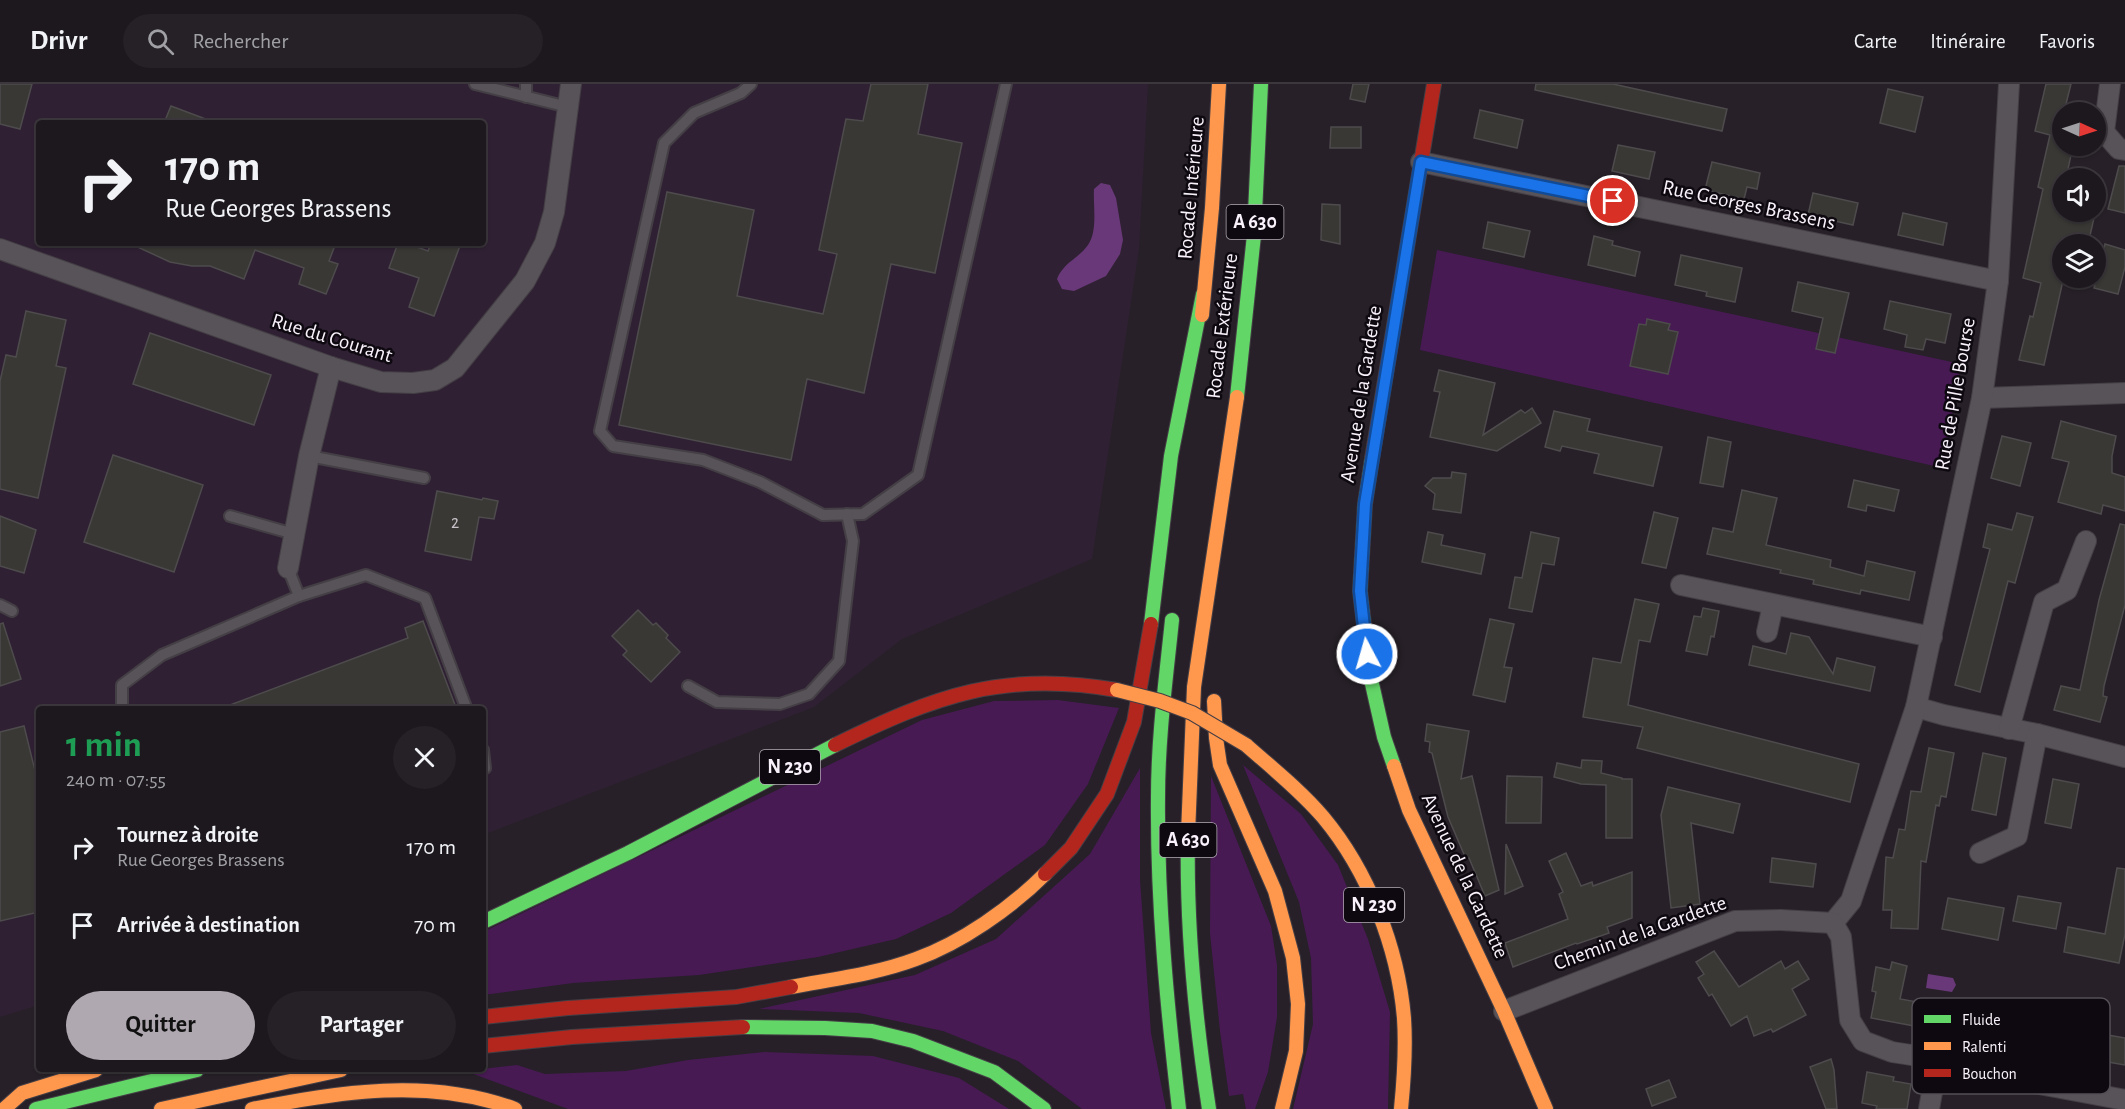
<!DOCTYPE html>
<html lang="fr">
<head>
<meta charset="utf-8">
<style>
  :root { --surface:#1d181e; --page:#252127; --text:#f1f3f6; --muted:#a0a0a4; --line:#3b373c; --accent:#b0a8b1 }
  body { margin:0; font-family:"Alegreya Sans",sans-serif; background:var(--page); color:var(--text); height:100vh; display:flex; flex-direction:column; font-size:22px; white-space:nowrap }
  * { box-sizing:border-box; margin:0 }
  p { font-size:20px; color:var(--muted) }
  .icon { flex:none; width:33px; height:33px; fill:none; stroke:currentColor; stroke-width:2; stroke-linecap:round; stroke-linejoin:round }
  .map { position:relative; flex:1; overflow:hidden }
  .panel { position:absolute; left:36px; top:622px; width:450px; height:366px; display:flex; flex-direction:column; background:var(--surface); border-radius:6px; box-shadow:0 2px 4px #0004,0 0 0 2px var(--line) }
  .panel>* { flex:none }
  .top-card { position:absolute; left:36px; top:36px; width:450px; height:126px; border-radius:6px; box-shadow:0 2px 4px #0004,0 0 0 2px var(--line); background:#1d181e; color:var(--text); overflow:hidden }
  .needle { width:39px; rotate:93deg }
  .tools { position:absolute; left:2052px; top:18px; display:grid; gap:12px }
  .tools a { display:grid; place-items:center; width:54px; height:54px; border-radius:50%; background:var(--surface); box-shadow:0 2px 4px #0004,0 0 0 2px var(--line); font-size:30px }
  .pin { position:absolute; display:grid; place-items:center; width:51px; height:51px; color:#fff; margin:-26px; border:3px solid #fff; border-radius:50%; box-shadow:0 2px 6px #0007 }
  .me { position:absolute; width:66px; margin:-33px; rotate:354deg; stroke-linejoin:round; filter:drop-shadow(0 0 4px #0008) }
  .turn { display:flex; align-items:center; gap:21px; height:126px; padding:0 30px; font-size:27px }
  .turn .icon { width:78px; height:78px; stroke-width:2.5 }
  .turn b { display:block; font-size:42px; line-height:51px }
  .round { display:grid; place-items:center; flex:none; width:63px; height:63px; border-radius:32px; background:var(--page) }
  .headline { display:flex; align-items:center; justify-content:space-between; height:102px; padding:0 30px }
  h1 { font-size:36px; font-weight:600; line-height:45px; color:#1e9e55 }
  .action { display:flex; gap:12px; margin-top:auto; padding:12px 30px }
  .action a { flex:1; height:69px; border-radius:36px; background:var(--accent); color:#111; font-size:24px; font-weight:600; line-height:69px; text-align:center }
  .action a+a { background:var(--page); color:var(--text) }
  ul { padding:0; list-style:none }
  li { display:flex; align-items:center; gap:18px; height:78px; padding:0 30px }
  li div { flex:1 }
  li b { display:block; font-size:22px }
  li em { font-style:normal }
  header { display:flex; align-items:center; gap:36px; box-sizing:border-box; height:84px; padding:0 30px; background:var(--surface); border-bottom:2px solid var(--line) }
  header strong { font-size:28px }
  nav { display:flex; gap:33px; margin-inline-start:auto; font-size:21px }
  .search { width:420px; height:54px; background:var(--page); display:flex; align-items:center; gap:15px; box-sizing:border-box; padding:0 21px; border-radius:33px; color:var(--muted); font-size:22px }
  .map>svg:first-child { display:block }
  .built { fill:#2f2133; fill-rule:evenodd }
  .green { fill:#471a53 }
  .water { fill:#693879 }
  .building { fill:#393834; stroke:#4e4b4d; stroke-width:1.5 }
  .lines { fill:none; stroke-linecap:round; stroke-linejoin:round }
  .lane-casing { stroke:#443e45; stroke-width:14 }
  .street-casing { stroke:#443e45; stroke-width:22 }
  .fast-casing { stroke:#443e45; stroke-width:16 }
  .slow-casing { stroke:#443e45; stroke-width:16 }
  .jam-casing { stroke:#443e45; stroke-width:16 }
  .lane { stroke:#575358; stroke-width:10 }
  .street { stroke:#575358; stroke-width:20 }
  .fast { stroke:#63d668; stroke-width:14 }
  .slow { stroke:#ff974d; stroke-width:14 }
  .jam { stroke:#b3261e; stroke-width:14 }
  .slow-bridge-casing { stroke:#443e45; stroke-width:16; stroke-linecap:butt }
  .slow-bridge { stroke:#ff974d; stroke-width:14 }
  .route-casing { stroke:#114b97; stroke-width:15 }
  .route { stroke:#1a73e8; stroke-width:10 }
  .labels { text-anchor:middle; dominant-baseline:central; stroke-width:5; stroke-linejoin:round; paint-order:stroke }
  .number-label { font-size:18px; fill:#c9c3c9 }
  .shield { fill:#0e0910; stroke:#b2abb4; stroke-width:1.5 }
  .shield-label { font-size:20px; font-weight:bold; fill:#f9f1fb }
  .street-label { font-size:21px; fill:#f9f1fb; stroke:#0e0910 }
  .key { fill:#0e0910; stroke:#544f56; stroke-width:1.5 }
  .key-label { font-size:16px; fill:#f9f1fb }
</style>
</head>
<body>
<header>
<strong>Drivr</strong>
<div class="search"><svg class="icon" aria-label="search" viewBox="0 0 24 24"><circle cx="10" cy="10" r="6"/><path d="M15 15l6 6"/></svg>Rechercher</div>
<nav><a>Carte</a><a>Itinéraire</a><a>Favoris</a></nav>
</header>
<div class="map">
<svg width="2125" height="1025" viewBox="0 0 2125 1025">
  <rect width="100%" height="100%" fill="#272028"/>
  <!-- built -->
  <path class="built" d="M0,0H1148L1139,165L1092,475L902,555L814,623L483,751V626H39V921L0,933ZM39,39H483V159H39Z"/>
  <!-- green -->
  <g class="green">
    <path d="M1437,166L1961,280L1943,384L1420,266Z"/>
    <path d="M1058,616L1119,624L1088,700L1045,761L951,829L896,855L818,873L699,891L573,899L483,911V848L922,636L994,617Z"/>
    <path d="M1243,681L1301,730L1338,781L1368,855L1390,928L1388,1025H1293L1313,940L1311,874L1299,818Z"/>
    <path d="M1140,684V796L1151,949L1166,1025H1082L1018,977L943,947L859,929L759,925L915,891L996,855L1090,770Z"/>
    <path d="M1211,692L1271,842L1277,881V933L1268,988L1255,1025H1246L1243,1010L1229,1012L1220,947L1210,849Z"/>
    <path d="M765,968L873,972L959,994L1009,1025H568L465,987L517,981L545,990L626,987L688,976Z"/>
  </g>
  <!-- water -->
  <g class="water">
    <path d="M1101,99L1110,101L1116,114L1123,156L1120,170L1106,192L1074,207L1062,205L1057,195C1063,179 1079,174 1088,161C1098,147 1093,122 1094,105Z"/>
    <path d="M1928,890L1953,894L1956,901L1952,908L1926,904Z"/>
  </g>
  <!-- building -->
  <g class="building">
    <path d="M0,0H32L20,45L0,40Z"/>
    <path d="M871,0H928L918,50L962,59L935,189L891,180L864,309L807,295L791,376L619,341L667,108L754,126L737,212L823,230L837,170L819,166L846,35L863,37Z"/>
    <path d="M1353,0H1369L1365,18L1350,15Z"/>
    <path d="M1536,0H1613L1727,25L1722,47L1535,6Z"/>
    <path d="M2046,0H2071L2064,28H2062V62H2073L2066,94H2062V128L2094,134L2088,160H2062V201L2044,281L2019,276L2030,232L2033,233L2041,199L2023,194L2043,105L2038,103L2050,51L2035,47Z"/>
    <path d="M1888,5L1923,13L1915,48L1880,39Z"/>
    <path d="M171,22L211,37V39H164Z"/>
    <path d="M1480,26L1523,36L1517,64L1474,54Z"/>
    <path d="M1331,43H1361V64H1330Z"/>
    <path d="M1618,61L1655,68L1649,95L1612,87Z"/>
    <path d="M1712,78L1760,89L1757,105L1747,103L1744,115L1705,106Z"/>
    <path d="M2119,82H2125V129L2108,125Z"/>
    <path d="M1813,109L1858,119L1853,141L1808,131Z"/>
    <path d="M1322,120L1340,121V160L1321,156Z"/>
    <path d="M1903,129L1947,139L1943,161L1898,151Z"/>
    <path d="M1488,138L1530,147L1524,173L1483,164Z"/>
    <path d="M1594,152L1613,157L1612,161L1640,168L1635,192L1588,181Z"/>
    <path d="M129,159H321L334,164L329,177L338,180L326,210L299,200L304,184L255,166L244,195L210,182H192L170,178Z"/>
    <path d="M398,159H406L428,167L431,159H461L434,232L409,223L419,194L389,184Z"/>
    <path d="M2105,160L2125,166V183L2118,210L2094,204Z"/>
    <path d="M1681,171L1742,184L1735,218L1706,212L1707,208L1675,201Z"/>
    <path d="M1798,198L1849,209L1835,269L1816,265L1823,234L1792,227Z"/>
    <path d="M1890,217L1951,230L1945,259L1926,255L1923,266L1905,263L1907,251L1884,245Z"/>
    <path d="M26,227L66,236L56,282L66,284L38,414L0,405V297L6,271L16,273Z"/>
    <path d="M1647,235L1670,240L1668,246L1678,248L1668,290L1630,282L1639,240L1646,241Z"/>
    <path d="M150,249L271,291L254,341L133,300Z"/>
    <path d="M1439,286L1495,299L1483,351L1521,326L1525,329L1532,324L1541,339L1497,367L1430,353L1440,308L1434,307Z"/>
    <path d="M1554,327L1590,335L1587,347L1662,363L1653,402L1594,389L1599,370L1562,362L1560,367L1545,363Z"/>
    <path d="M2061,337L2116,352L2112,372V389L2125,393V427L2103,421L2101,430L2058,418L2069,378L2052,374Z"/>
    <path d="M2002,352L2031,359L2020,402L1991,394Z"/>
    <path d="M1708,353L1731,358L1723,403L1700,399Z"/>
    <path d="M113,371L203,401L174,488L84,458Z"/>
    <path d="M1452,388L1466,390L1461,429L1433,425L1435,410L1425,402L1433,394H1451Z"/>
    <path d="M1854,396L1899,406L1894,427L1867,421L1866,427L1848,423Z"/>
    <path d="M1742,406L1777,414L1766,461L1831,476L1830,483L1864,492L1867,477L1915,488L1909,516L1861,506L1860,510L1813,500L1814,496L1780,489L1781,486L1707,470L1713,444L1733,448Z"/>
    <path d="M437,407L482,416L483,414L498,417L494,435L479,433L471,476L425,467Z"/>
    <path d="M1654,428L1678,434L1666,484L1642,479Z"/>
    <path d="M2017,429L2033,433L2015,499L2008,497L1980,608L1955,601L1990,465L1983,463L1988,440L2012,446Z"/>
    <path d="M0,432L36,446L24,489L0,482Z"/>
    <path d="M2120,440L2125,441V521L2104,602L2103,612L2107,613L2100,638L2054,626L2061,602L2080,606L2099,516Z"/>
    <path d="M1428,448L1443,451L1441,461L1485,470L1481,490L1422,478Z"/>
    <path d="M1531,448L1559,454L1554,481L1542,479L1532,528L1509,524L1515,493L1522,494Z"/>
    <path d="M1635,515L1659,520L1650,558L1639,556L1628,621L1859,680L1850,718L1637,664L1643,643L1583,633L1593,574L1621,579Z"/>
    <path d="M1703,524L1719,527L1714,553L1711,552L1707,571L1686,567L1694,532L1701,533Z"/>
    <path d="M638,526L653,541L656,539L668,551L666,554L680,568L651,598L623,571L627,567L612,552Z"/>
    <path d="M1490,535L1514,540L1504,583L1512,584L1505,618L1473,611Z"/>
    <path d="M423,537L457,626H222V624L408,554L405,544Z"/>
    <path d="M3,539L21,595L0,602V540Z"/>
    <path d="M1791,549L1809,553L1833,590L1837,574L1875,583L1870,607L1749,581L1753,562L1786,570Z"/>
    <path d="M1427,640L1469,647L1461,695L1472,692L1499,806L1485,812L1469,774L1466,775L1448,733L1432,669L1429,668L1430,658L1425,657Z"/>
    <path d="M24,642L39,703V828L0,837V648Z"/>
    <path d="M1929,664L1954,669L1946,713L1941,712L1939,722L1936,721L1926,778L1921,777L1918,845L1891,844L1892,826H1883L1886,773L1893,774L1899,745L1905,746L1911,707L1921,708Z"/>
    <path d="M1983,669L2006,674L1996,731L1972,726Z"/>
    <path d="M1582,676L1602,677L1601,689L1622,694V695H1632V754H1606V701L1581,700L1554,693L1557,679L1581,684Z"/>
    <path d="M1507,692L1542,693L1541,739H1506Z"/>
    <path d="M2053,695L2079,700L2071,744L2045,739Z"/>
    <path d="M1668,703L1740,720L1733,749L1691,739L1700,820L1671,824L1661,731Z"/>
    <path d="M1506,760L1523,802L1505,810Z"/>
    <path d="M1566,769L1581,802L1592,798L1593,802L1632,788V834L1607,843L1609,849L1577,860L1576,859L1513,883L1505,859L1568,835L1559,810L1563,808L1549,777Z"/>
    <path d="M1772,774L1816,780L1813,803L1770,798Z"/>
    <path d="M2117,784L2125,785V850L2119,879L2064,868L2068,843L2105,850Z"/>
    <path d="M2018,812L2061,819L2056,845L2013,837Z"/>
    <path d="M1948,814L2004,824L1998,856L1942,845Z"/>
    <path d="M1714,867L1739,903L1781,877L1785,885L1798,877L1809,895L1792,905L1806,931L1773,948L1771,945L1754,952L1747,932L1731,942L1712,910L1709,912L1698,894L1704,890L1696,878Z"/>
    <path d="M1892,878L1907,882L1900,915L2040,940V937L2075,943L2074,945L2125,954V981L1981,956L1982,949L1953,943L1952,949L1871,934L1876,908L1872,907L1876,883L1890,886Z"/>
    <path d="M1831,975L1834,986L1837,1025H1826L1810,983Z"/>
    <path d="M1867,988L1894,993L1893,997L1911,1000L1907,1025H1876L1877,1022L1862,1019Z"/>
    <path d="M1669,996L1676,1013L1652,1022L1646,1005Z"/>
  </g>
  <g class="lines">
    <!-- lane casing -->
    <g class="lane-casing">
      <g id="lane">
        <path d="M475,0L568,23"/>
        <path d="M526,0V13"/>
        <path d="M751,0L741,9L694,29L664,59L600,347L613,362L703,376L760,398L823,431L863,430L918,391L1006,0"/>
        <path d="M309,372L424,394"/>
        <path d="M230,432L294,450"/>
        <path d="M288,484L299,512"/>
        <path d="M0,521L12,527"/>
        <path d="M688,602L717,618L780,620L809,610L839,577L853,457L847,430"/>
        <path d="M122,626V601L162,571L299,512L366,491L425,514L467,626"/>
        <path d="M483,666L485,684L483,685"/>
      </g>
    </g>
    <!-- street casing -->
    <g class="street-casing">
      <g id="street">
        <path d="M2110,0L2104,48L2119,65L2125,66"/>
        <path d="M1421,78L1998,197"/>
        <path d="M0,165L331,283L381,298L413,299L435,296L455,284L525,197L545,159L554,128L571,0"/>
        <path d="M1982,314L2125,309"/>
        <path d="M288,484L309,372L331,283"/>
        <path d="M1681,501L1932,553"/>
        <path d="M1767,548L1773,521"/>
        <path d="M1916,623L1944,631L2037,650L2125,673"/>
        <path d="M2009,645L2044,518L2067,506L2086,457"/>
        <path d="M1980,769L2017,752L2037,650"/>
        <path d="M1833,839L1851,817L1916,623L1982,314L1998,197L2009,0"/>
        <path d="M1833,839L1841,853L1850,936L1863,957L1892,968L1976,981L2013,995L2125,1016"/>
        <path d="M1504,927L1735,837L1781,836L1833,839"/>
        <path d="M1929,1025L1938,975"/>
      </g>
    </g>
    <!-- fast casing -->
    <g class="fast-casing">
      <g id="fast">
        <path d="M1237,313L1254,151L1261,0"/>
        <path d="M1372,375L1365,420L1360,507L1370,591L1384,653L1394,682"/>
        <path d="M1172,536C1166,595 1158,653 1158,713C1157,817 1167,921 1179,1025"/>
        <path d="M1151,540L1171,372L1203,210"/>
        <path d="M1188,750C1186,842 1195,934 1209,1025"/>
        <path d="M483,838L628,769L835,661"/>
        <path d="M743,943L825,944L872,947L913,957L994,988L1044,1025"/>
        <path d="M36,1025L197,986"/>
      </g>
    </g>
    <!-- slow casing -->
    <g class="slow-casing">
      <g id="slow">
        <path d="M1202,231L1212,124L1219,0"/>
        <path d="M1214,617L1216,654L1220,681L1275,807L1293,874L1298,920L1296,967L1282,1025"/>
        <path d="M1246,661C1272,684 1300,706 1323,733C1368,787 1398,863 1404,934C1406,964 1404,995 1401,1025"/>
        <path d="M1394,682L1409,726L1504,927L1546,1025"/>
        <path d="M1188,750L1194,603L1237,313"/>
        <path d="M791,903C833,895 876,890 916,875C961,859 1011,824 1045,790"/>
        <path d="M4,1025L22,1009L96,986"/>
        <path d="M161,1025L341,986"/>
        <path d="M252,1025C339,1008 429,993 515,1025"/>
      </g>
    </g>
    <!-- jam casing -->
    <g class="jam-casing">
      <g id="jam">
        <path d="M1372,375L1434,0"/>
        <path d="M835,661C935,612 1004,586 1117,606"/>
        <path d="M1045,790L1071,764L1107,710L1134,638L1151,540"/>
        <path d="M483,933L568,924L736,913L791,903"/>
        <path d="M483,962L572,953L743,943"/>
      </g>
    </g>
    <!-- lane -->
    <use href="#lane" class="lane"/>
    <!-- street -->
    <use href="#street" class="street"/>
    <!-- fast -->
    <use href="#fast" class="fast"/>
    <!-- slow -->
    <use href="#slow" class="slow"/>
    <!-- jam -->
    <use href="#jam" class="jam"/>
    <!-- slow-bridge casing -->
    <g class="slow-bridge-casing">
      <path id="slow-bridge" d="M1117,606L1160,617L1192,629L1246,661"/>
    </g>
    <!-- slow-bridge -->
    <use href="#slow-bridge" class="slow-bridge"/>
  </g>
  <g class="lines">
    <!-- route casing -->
    <g class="route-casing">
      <path id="route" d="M1367,570L1360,507L1365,420L1421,78L1613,117"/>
    </g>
    <!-- route -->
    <use href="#route" class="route"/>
  </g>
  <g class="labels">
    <!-- number labels -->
    <g class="number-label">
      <text x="455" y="439">2</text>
    </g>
    <!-- shield labels -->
    <g class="shield">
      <rect x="1226.5" y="121" width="57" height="34" rx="4.5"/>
      <rect x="760" y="666" width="60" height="34" rx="4.5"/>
      <rect x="1159.5" y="739" width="57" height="34" rx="4.5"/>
      <rect x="1344" y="804" width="60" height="34" rx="4.5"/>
    </g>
    <g class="shield-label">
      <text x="1255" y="138">A 630</text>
      <text x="790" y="683">N 230</text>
      <text x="1188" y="756">A 630</text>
      <text x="1374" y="821">N 230</text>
    </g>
    <!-- street labels -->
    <g class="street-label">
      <text transform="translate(1191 104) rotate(-85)">Rocade Intérieure</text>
      <text transform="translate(1749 121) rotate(12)">Rue Georges Brassens</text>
      <text transform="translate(1222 242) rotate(-83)">Rocade Extérieure</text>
      <text transform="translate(332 254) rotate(17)">Rue du Courant</text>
      <text transform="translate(1361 310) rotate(-81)">Avenue de la Gardette</text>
      <text transform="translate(1955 310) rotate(-80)">Rue de Pille Bourse</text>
      <text transform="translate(1465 792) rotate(65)">Avenue de la Gardette</text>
      <text transform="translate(1640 849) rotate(-20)">Chemin de la Gardette</text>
    </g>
  </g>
  <!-- legend -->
  <rect x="1912" y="914" width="198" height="96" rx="9" class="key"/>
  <rect x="1924" y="931" width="27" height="8" fill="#63d668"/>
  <rect x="1924" y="958" width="27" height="8" fill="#ff974d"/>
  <rect x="1924" y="985" width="27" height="8" fill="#b3261e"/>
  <g class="key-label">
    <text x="1962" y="941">Fluide</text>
    <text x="1962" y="968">Ralenti</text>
    <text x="1962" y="995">Bouchon</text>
  </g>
</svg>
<div class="tools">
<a><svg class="needle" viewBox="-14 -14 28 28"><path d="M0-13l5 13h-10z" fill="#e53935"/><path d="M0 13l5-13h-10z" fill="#a0a0a4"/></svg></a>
<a><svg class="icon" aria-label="sound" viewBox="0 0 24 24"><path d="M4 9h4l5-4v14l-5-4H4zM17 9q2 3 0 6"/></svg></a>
<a><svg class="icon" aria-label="layers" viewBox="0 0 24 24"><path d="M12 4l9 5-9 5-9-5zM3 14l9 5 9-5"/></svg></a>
</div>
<div class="pin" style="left:1613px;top:117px;background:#d93025"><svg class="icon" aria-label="arrive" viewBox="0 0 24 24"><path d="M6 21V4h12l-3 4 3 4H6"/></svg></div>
<svg class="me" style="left:1367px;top:570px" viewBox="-20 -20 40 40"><circle r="17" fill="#1a73e8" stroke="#fff" stroke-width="3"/><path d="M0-11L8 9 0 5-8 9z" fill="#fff"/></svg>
<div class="top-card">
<div class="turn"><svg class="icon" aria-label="right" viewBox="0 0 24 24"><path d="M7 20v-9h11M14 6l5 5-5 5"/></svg><div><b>170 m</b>Rue Georges Brassens</div></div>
</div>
<section class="panel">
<div class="headline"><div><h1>1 min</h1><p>240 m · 07:55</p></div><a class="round"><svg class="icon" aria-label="close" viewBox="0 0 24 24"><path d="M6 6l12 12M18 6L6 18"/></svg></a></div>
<ul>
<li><svg class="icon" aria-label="right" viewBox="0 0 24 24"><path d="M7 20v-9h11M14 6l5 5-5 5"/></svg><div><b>Tournez à droite</b><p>Rue Georges Brassens</p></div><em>170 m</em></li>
<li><svg class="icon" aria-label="arrive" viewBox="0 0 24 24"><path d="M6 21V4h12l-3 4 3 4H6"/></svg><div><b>Arrivée à destination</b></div><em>70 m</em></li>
</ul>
<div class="action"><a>Quitter</a><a>Partager</a></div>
</section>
</div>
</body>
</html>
